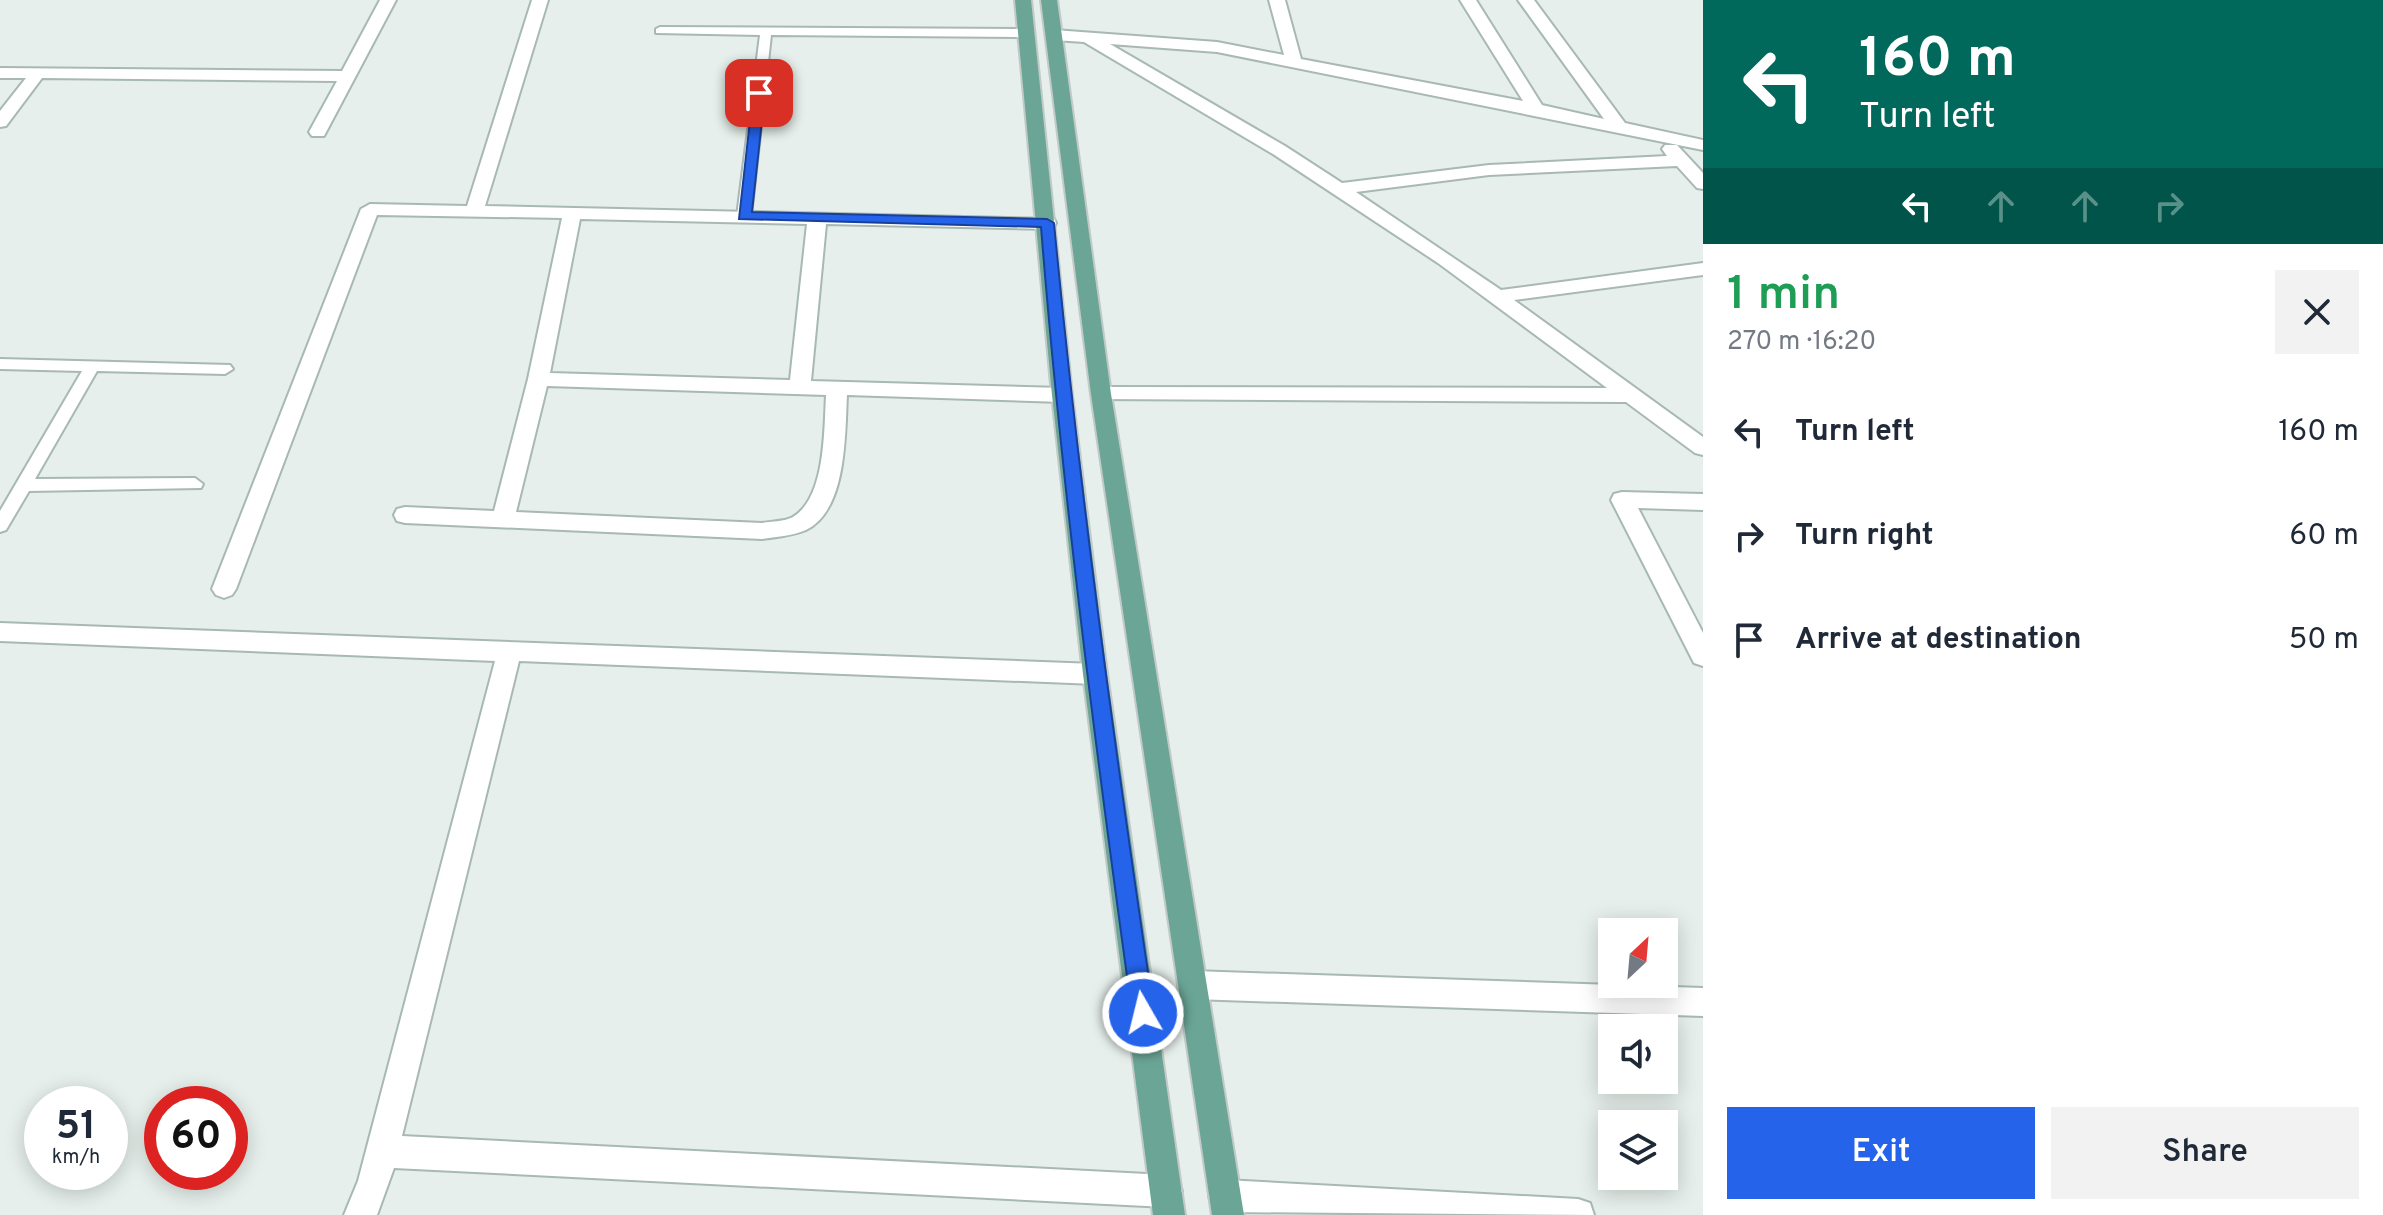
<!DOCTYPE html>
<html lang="en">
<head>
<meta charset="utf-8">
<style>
  :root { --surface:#fff; --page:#f2f2f3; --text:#1f2937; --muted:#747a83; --accent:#2563eb }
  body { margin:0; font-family:Overpass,sans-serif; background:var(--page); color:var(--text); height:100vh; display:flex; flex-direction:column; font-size:30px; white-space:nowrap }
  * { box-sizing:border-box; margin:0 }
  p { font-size:26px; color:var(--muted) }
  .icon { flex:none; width:44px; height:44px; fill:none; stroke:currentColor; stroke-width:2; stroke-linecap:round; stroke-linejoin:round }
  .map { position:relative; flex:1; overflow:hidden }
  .details { display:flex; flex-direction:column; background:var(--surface); width:680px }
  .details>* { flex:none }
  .top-card { background:#00695c; color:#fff; overflow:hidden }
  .needle { width:52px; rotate:26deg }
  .fabs { position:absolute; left:1598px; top:918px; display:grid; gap:16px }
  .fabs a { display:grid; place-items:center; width:80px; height:80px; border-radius:0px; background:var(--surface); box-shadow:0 4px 20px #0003; font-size:40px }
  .speed { position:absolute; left:24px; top:1086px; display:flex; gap:16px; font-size:40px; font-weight:700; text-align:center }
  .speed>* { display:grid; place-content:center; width:104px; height:104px; border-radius:50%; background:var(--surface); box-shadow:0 4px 20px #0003; line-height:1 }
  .speed small { font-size:20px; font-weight:400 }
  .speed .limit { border:12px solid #d22; background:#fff; color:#111 }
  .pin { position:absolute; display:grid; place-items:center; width:68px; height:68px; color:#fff; margin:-34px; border-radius:16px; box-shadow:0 4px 12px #0006 }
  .me { position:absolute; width:88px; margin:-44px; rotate:352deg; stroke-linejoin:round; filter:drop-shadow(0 0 6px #0008) }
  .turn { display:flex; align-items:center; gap:28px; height:168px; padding:0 24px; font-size:36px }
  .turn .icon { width:104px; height:104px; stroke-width:2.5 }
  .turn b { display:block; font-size:56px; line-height:68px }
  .lanes { display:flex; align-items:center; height:76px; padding:0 24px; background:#0003; justify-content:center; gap:40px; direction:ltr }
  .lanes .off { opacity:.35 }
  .round { display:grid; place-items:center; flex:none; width:84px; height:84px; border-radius:0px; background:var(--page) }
  .headline { display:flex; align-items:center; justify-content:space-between; height:136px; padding:0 24px }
  h1 { font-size:48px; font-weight:600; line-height:60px; color:#1e9e55 }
  .cta { display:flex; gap:16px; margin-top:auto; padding:16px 24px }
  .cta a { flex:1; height:92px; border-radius:0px; background:var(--accent); color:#fff; font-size:32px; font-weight:600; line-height:92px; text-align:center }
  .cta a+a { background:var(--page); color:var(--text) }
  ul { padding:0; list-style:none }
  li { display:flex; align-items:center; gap:24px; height:104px; padding:0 24px }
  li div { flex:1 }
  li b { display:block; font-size:30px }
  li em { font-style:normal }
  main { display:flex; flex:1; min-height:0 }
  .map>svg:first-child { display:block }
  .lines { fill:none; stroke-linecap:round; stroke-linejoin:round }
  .service-casing { stroke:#a8b8b2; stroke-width:4 }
  .minor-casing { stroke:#a8b8b2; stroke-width:4 }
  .primary-casing { stroke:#c2cac8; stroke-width:4 }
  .service { fill:#fff; fill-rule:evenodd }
  .minor { fill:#fff; fill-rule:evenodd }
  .primary { fill:#6aa596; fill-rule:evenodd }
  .route { fill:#2563eb; stroke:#184099; stroke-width:2 }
</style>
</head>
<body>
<main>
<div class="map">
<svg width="1703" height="1215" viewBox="0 0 1703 1215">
  <rect width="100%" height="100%" fill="#e6efeb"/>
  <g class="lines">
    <!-- service casing -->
    <g class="service-casing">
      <g id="service">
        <path d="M660,27L1028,29L1034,33L1028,37L771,35L751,216L744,220L737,216L760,35L656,33V29Z"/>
        <path d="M0,359L230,365L233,369L225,374L97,371L35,479L195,478L203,484L201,488L29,491L6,530L0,532V511L82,371L0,369Z"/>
      </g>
    </g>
    <!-- minor casing -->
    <g class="minor-casing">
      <g id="minor">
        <path d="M380,0H396L324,136H312L309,132L337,81L42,78L6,126L0,127V111L26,78H0V68L342,71Z"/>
        <path d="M532,0H548L485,206L1054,219L1056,223L1054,227L1047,229L826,224L811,381L1062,388L1072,395L1062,402L847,395C845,434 847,510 806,530C792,536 776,537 762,539L405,523L397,521L394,515L397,509L405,507L494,511L528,379L562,218L377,215L236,589L232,595L224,598L216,595L212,589L361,209L370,204L467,206ZM580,219L807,224L790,380L550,373ZM547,386L826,395C824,429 826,497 793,517C784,522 771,521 762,523L516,512Z"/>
        <path d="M1269,0H1285L1301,59L1523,101L1460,0H1476L1542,105L1604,119L1518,0H1534L1625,123L1703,140V150L1217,52L1110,44L1285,146L1342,183L1489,165L1667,156L1662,149L1665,145H1677L1703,173V189L1697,188L1677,166L1489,175L1356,192L1501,290L1703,263V275L1514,300L1703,437V455L1695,453L1626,402L1094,399L1091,394L1101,387L1607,388L1438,263L1273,154L1084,42L1054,40L1046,35L1054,30L1217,42L1284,55Z"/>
        <path d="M1622,492L1703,494V510L1638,508L1703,633V666L1694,663L1611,500L1614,494Z"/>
        <path d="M0,623L1095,664L1104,667L1107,674L1104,681L1095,684L519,661L402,1136L1166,1175L1177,1180L1182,1191L1177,1202L1166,1207L394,1168L377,1215H344L358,1181L495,661L0,641Z"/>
        <path d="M1193,971L1703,988V1016L1193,999L1183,995L1178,985L1183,975Z"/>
        <path d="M1225,1180L1578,1199L1590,1203L1594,1215L1225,1212L1213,1208L1209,1196L1213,1184Z"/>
      </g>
    </g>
    <!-- primary casing -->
    <g class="primary-casing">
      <g id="primary">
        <path d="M1015,0H1031L1072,395L1107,674L1185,1215H1153L1083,674L1052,395Z"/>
        <path d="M1041,0H1057L1111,394L1244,1215H1212L1091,394Z"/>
      </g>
    </g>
    <!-- service -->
    <use href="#service" class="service"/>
    <!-- minor -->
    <use href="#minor" class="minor"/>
    <!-- primary -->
    <use href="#primary" class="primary"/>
  </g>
  <!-- route -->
  <path class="route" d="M759,89L765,93L752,212L1047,219L1054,223C1079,488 1115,750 1154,1013L1151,1020L1143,1023L1135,1020L1132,1013C1096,751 1062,490 1041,227L739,219L753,93Z"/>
</svg>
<div class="fabs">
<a><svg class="needle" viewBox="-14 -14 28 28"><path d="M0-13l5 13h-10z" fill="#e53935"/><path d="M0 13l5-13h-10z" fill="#747a83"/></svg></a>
<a><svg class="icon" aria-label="sound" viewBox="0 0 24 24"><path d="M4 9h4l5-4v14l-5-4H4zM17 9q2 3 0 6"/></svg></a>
<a><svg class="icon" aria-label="layers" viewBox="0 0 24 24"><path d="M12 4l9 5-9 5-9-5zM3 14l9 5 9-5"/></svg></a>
</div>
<div class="speed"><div>51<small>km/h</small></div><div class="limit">60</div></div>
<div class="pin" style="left:759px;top:93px;background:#d93025"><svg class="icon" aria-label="arrive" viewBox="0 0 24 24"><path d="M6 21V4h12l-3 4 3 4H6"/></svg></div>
<svg class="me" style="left:1143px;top:1013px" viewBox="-20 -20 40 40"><circle r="17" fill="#2563eb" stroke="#fff" stroke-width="3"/><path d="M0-11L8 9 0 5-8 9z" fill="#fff"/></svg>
</div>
<section class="details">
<div class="top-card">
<div class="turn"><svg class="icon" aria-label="left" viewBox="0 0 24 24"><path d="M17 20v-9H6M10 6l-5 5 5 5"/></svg><div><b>160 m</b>Turn left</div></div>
<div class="lanes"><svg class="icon" aria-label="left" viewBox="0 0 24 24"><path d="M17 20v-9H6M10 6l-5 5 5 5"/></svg><svg class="icon off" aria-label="ahead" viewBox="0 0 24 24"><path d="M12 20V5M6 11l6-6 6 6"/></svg><svg class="icon off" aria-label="ahead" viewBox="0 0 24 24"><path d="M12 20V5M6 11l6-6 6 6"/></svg><svg class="icon off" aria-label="right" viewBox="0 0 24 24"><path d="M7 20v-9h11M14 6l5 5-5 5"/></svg></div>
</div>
<div class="headline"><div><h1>1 min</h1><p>270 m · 16:20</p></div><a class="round"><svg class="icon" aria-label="close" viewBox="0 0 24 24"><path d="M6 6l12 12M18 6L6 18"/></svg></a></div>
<ul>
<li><svg class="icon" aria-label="left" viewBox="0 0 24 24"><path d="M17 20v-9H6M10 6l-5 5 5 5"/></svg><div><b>Turn left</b></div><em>160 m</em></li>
<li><svg class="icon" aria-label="right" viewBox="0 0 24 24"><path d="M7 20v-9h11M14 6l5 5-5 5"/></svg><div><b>Turn right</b></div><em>60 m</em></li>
<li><svg class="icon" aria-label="arrive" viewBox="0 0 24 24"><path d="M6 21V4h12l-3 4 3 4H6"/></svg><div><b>Arrive at destination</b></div><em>50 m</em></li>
</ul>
<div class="cta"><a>Exit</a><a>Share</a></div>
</section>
</main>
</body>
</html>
